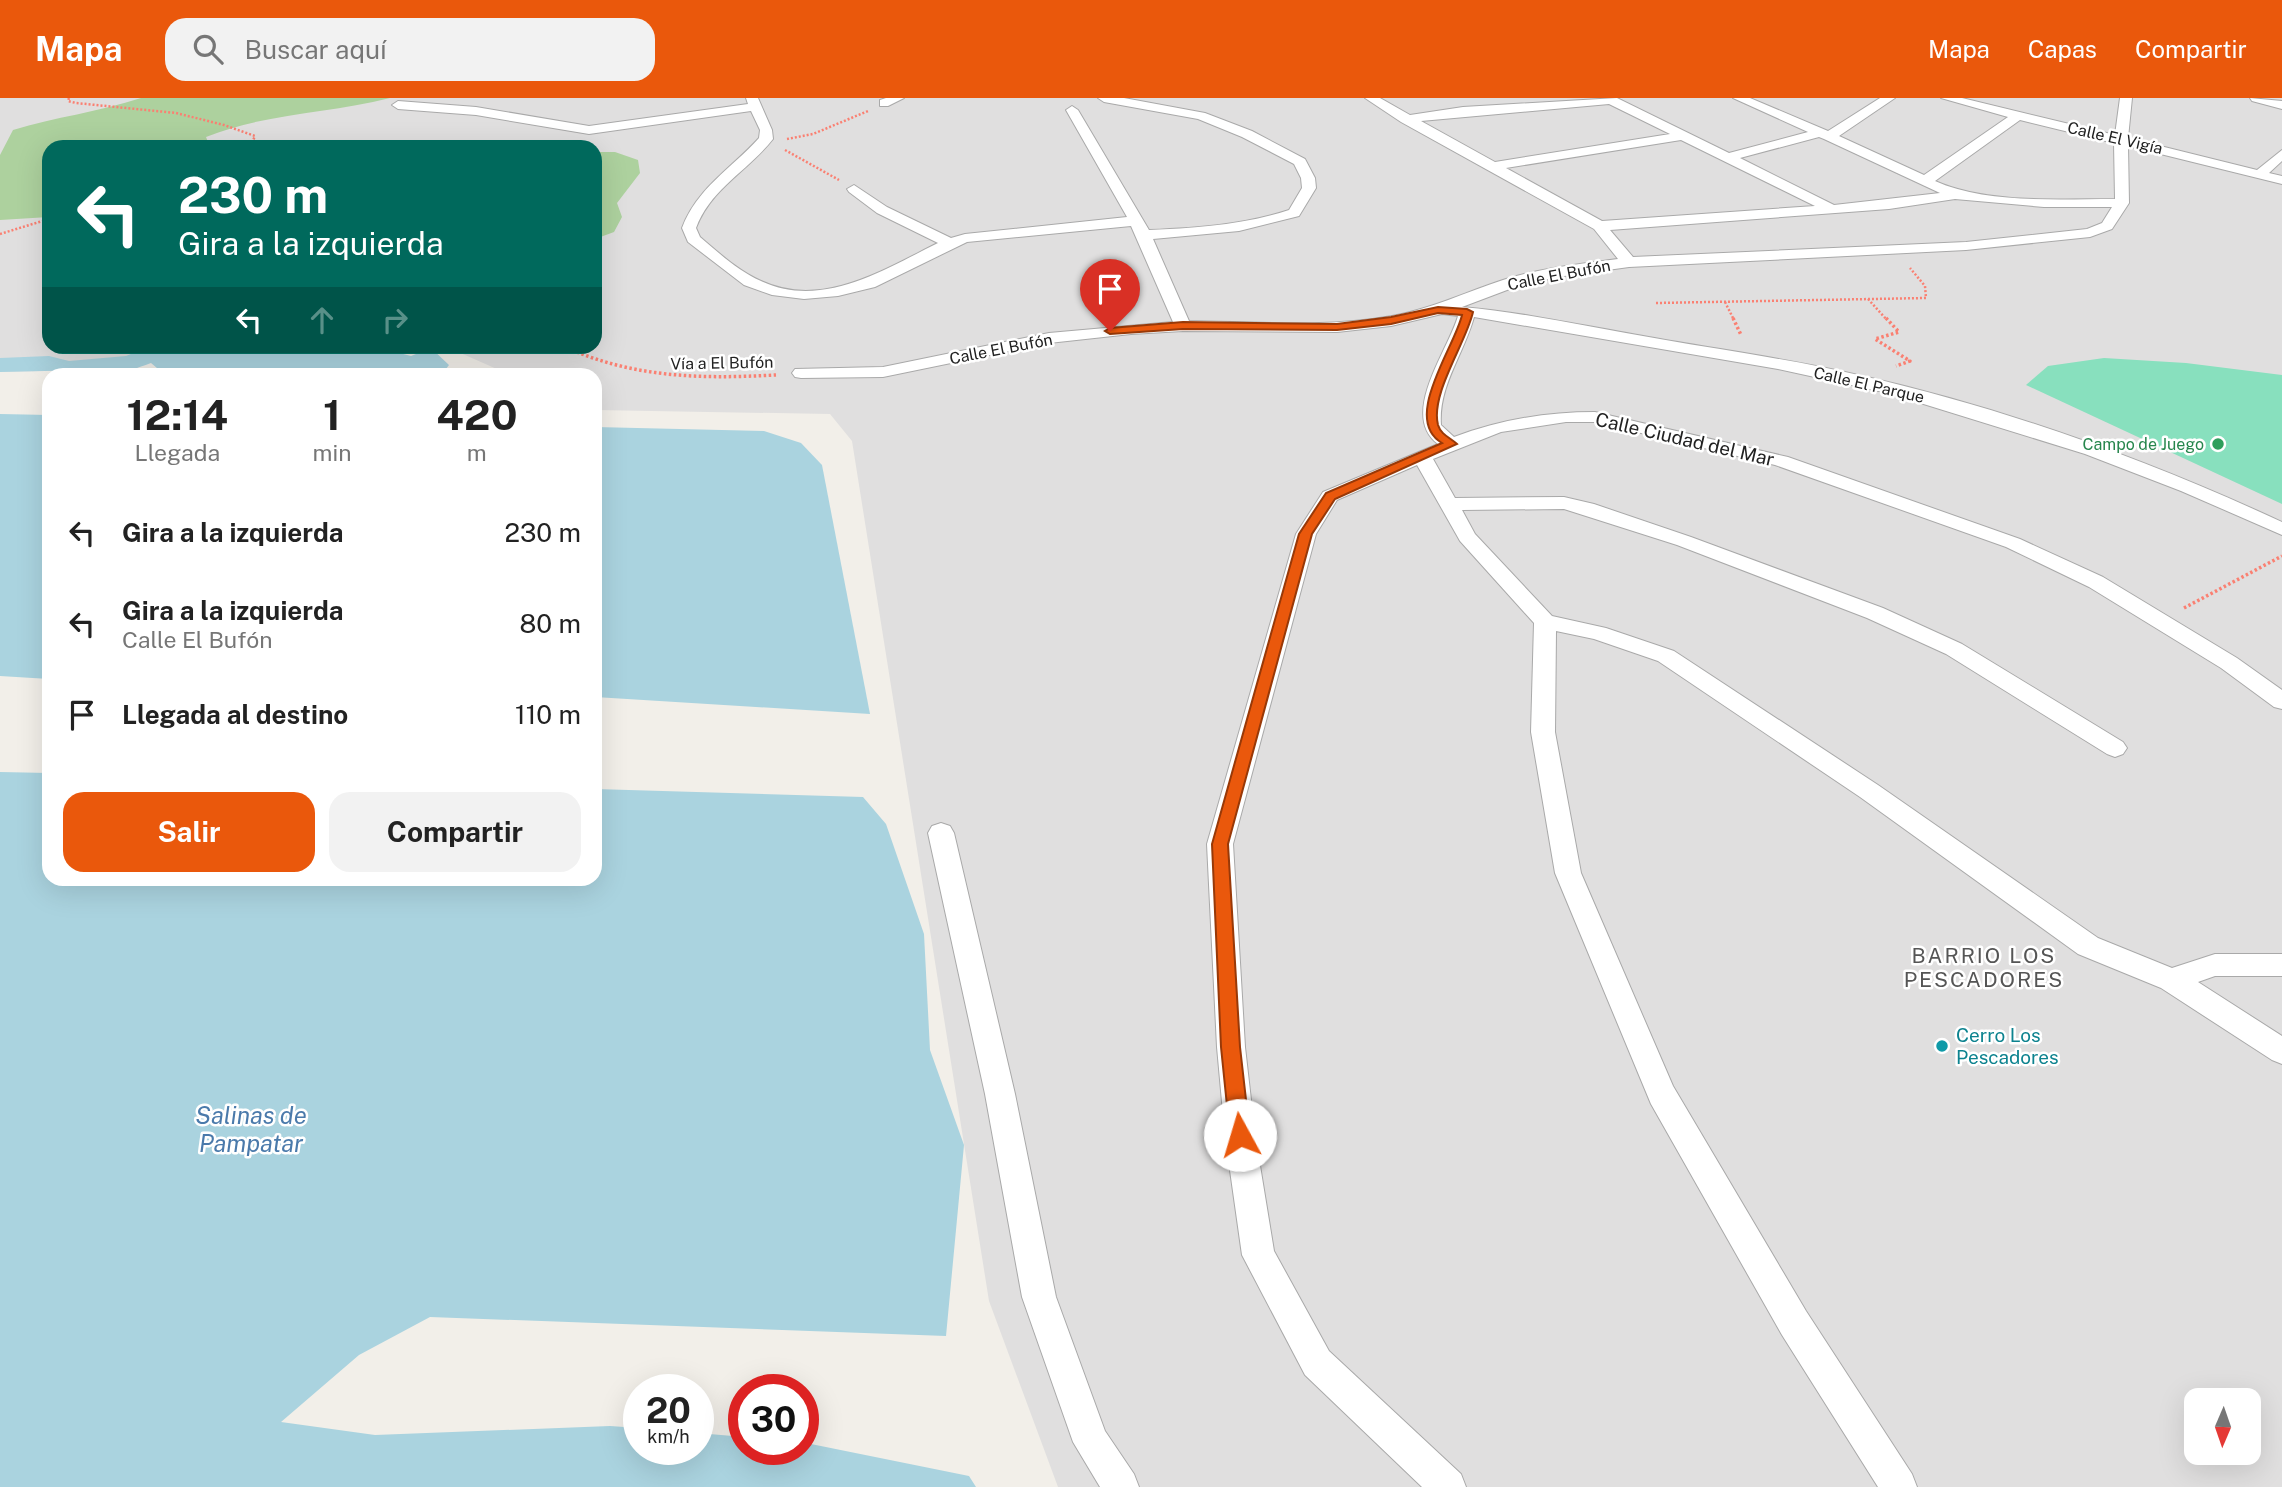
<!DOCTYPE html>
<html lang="es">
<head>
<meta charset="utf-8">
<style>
  :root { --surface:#fff; --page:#f2f2f2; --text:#222; --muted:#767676; --accent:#ea580c }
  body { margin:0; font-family:"Public Sans",sans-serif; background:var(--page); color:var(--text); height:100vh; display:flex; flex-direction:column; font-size:26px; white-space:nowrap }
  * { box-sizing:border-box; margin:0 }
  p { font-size:23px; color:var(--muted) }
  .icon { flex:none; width:38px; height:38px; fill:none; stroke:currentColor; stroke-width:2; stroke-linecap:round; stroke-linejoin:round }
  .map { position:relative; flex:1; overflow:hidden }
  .side { position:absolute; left:42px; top:270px; width:560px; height:518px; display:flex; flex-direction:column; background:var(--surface); border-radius:21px; box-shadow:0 7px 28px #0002 }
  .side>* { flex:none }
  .banner { position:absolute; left:42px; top:42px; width:560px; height:214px; border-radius:21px; box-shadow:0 7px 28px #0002; background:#00695c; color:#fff; overflow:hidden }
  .needle { width:46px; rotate:182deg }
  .fabs { position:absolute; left:2184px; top:1290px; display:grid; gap:14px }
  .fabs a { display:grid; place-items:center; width:77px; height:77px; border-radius:14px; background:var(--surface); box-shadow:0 7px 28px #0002; font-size:35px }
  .speed { position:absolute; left:623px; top:1276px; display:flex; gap:14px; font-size:35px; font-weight:700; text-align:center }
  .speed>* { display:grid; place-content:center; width:91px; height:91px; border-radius:50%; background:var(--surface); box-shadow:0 7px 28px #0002; line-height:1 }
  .speed small { font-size:18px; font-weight:400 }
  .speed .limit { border:10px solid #d22; background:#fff; color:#111 }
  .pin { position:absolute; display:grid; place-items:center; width:60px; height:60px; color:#fff; margin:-72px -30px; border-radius:50% 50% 50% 0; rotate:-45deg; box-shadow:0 0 7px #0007 }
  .pin .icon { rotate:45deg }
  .me { position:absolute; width:77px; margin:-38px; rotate:354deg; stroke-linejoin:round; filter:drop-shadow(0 0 5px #0008) }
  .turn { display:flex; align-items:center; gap:24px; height:147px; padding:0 21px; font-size:32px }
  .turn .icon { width:91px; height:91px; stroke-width:2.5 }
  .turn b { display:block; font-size:49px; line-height:60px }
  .lanes { display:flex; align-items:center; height:66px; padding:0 21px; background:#0003; justify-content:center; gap:35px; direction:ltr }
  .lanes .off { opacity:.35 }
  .eta { display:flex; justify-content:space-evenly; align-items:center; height:119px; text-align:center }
  .eta b { font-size:42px; font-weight:700; line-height:49px }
  .primary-button { display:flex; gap:14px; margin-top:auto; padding:14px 21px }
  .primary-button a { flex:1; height:80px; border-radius:21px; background:var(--accent); color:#fff; font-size:28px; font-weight:700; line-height:80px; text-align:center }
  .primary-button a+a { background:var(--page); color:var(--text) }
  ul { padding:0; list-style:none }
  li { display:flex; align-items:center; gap:21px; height:91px; padding:0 21px }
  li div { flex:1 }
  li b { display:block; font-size:26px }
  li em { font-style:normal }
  header { display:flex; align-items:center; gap:42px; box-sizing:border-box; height:98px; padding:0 35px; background:var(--accent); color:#fff }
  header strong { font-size:33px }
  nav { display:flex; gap:38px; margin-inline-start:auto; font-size:24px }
  .search { width:490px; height:63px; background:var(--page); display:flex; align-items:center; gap:18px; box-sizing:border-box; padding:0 24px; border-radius:21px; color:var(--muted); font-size:26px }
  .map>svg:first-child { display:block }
  .residential { fill:#e0dfdf; fill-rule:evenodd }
  .forest { fill:#add19e }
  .pitch { fill:#88e0be }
  .water { fill:#aad3df }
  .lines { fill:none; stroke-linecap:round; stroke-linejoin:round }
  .minor-casing { stroke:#a9a9a9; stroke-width:2 }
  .path-far1 { stroke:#fa8072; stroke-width:2.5; stroke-dasharray:2 2; stroke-linecap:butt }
  .path { stroke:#fa8072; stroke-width:3.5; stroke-dasharray:2.5 2.5; stroke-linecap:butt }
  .minor { fill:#fff; fill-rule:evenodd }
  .route { fill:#ea580c; stroke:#983908; stroke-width:2 }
  .leisure-dot { fill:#2e9e5b; stroke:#fff; stroke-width:2.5 }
  .culture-dot { fill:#0f9aa8; stroke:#fff; stroke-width:2.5 }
  .labels { text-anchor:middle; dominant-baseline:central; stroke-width:5; stroke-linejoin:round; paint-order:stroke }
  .far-street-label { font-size:16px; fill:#222; stroke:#fff }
  .far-leisure-label { font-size:16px; fill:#27864d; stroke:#fff; text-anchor:end }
  .street-label { font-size:19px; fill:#222; stroke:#fff }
  .culture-label { font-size:19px; fill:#0d838f; stroke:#fff; text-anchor:start }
  .neighbourhood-label { font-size:21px; letter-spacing:2px; fill:#555; stroke:#fff }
  .near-water-label { font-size:24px; font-style:italic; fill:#4a7aab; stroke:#fff }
</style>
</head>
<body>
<header>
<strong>Mapa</strong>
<div class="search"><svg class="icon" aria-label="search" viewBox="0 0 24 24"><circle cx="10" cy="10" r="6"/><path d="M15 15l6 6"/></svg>Buscar aquí</div>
<nav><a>Mapa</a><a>Capas</a><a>Compartir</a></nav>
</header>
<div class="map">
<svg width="2282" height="1389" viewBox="0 0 2282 1389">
  <rect width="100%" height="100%" fill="#f2efe9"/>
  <!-- residential -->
  <path class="residential" d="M0,0H2282V1389H1058L989,1203L852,343L830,316L595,312V276H508L447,249L595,248V49H49V248L179,249L123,271L0,274ZM2196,1302H2249V1354H2196Z"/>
  <!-- forest -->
  <g class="forest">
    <path d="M141,0H390C328,16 265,15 206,39L210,49H49V119L0,122V57L13,32C55,19 99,14 141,0Z"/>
    <path d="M595,54H615L638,62L640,75L617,105L622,119L614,134L595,141Z"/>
  </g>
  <!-- pitch -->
  <path class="pitch" d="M2104,260L2186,265L2282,277V406L2026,287L2048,268Z"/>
  <!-- water -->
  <g class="water">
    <path d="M148,249L372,248L411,258L431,250L449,267L443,275L271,276L216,273L164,276L151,265C131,272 109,283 89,272L0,274V260L49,258L69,263L126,258Z"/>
    <path d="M0,316L49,317V581L0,578Z"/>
    <path d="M595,329L764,333L801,345L822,367L870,616L595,599Z"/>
    <path d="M0,674L49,675V780H595V691L863,699L886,726L924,836L930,952L964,1047L946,1238L430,1219L359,1257L281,1324L375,1337L610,1328L639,1330V1351H698V1335L744,1339V1351H803V1344L806,1345L969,1378L976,1389H0Z"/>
  </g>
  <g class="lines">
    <!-- minor casing -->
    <g class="minor-casing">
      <g id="minor">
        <path d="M746,0H758L772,32L773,41C748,73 711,90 696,130L700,139C719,155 738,173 761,183C822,212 885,171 938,145L877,115L849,94L847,91L854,87L887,109L951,140L965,136L1127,119L1066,12L1072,8L1078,12L1149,132C1196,130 1243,127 1289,112L1302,90L1301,80L1294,66L1242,39L1198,21L1104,4L1098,0H1124L1205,15L1252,33L1305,61L1315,80L1316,90L1299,118L1239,133L1153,141L1189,223C1256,224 1325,230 1392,218C1431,211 1466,194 1503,182C1540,170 1580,166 1618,161L1594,131L1401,24L1365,0H1380L1410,17L1463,9L1617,0L1729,55L1808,34L1733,0H1750L1828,33L1880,0H1895L1839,38L1924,77L2008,19L1941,0H1962L2115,37L2120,0H2132L2128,40L2257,72L2282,52V63L2269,75L2282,78V86L2128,48L2129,105L2112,131L2090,139L1966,152L1629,169L1557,179L1515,189L1462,209C1529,215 1594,230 1660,241C1728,253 1796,262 1863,278C2007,311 2148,362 2282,424V437L2181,393L2085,356L1888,295L1778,271L1474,219C1464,256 1438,288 1441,327L1454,339C1499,322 1546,314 1595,314L1788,359L2020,441L2103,479L2237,560L2282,592V611L2274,609L2221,570L2089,489L2006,449L1775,367L1595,324H1566L1501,334L1433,361L1455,400L1564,399L1594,406L1691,439L1883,510L1962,546L2123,644L2127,650L2123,656L2115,659L2107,656L1946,556L1867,520L1677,447L1564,411L1462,412L1475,436L1552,518L1606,530L1674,553L1878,687L2098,840L2172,870L2215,856H2282V878H2215L2198,884L2282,938V966L2272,962L2161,890L2078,856L1860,699L1658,563L1594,541L1556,533L1555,634L1581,775L1673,988L1806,1213L1912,1376L1917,1389H1878L1782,1237L1651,1006L1555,775L1531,634L1534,525L1460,443L1417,367L1337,402L1316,436L1233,746L1245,949L1255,1037L1274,1153L1329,1253L1461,1376L1466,1389H1422L1305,1277L1242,1157L1225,1037L1217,949L1207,746L1296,436L1323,394L1438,346C1399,317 1448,253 1458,218L1442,216L1391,228L1337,234L1183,233L1131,236L1049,245L883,279L801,280L795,279L792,275L795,271L883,269L1049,235L1173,224L1131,128L967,144L875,189L838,198L804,201L772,197L744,187L688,144L682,130C697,90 731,71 759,40L760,32L751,13L589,36L476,17L398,11L392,7L398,3L476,9L589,28L748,6ZM1609,6L1670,36L1495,64L1421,23ZM2020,22L2114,45L2115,101C2059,101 1986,106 1935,83ZM1819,39L1824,41L1940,95L1834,107L1740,60ZM1681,42L1815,108L1602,123L1506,70ZM1955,101L2044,109H2112L2102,125L2087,131L1966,144L1633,159L1610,132L1889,111Z"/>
        <path d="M886,0H904L888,8H880V2Z"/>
        <path d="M2250,0L2282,3V11L2252,3Z"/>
        <path d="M941,725L950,728L954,735L1015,996L1056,1199L1105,1333L1134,1376L1139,1389H1100L1073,1344L1022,1199L985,996L928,735L932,728Z"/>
      </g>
    </g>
    <!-- path-far1 -->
    <g class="path-far1">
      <path d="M69,0L68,3L76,5L176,15L224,27L255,38L250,49"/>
      <path d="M787,41L813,36L868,13"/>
      <path d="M785,52L839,82"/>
      <path d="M0,136L49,121"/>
      <path d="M1868,201L1887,222"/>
      <path d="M1725,204L1734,222"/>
      <path d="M1656,205L1926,200L1925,188L1910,170"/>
    </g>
    <!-- path -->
    <g class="path">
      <path d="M1733,220L1741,237"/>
      <path d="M1886,220L1899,234L1875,241L1910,263L1896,268"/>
      <path d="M563,248C632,280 701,281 776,277"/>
      <path d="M2184,510L2282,458"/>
    </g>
    <!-- minor -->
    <use href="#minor" class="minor"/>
  </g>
  <!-- route -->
  <path class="route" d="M1438,209L1467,211L1473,214C1466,245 1430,296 1438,327C1441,337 1451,340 1457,346L1335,401L1312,436L1228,746L1240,949L1250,1037L1247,1044L1240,1047L1233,1044L1230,1037L1221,949L1212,746L1299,436L1326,395L1442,345C1401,321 1455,249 1462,217L1438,215L1391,226L1337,232L1183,231L1110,236L1105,233L1110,230L1183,224L1337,226L1391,219Z"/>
  <!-- markers -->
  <circle class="leisure-dot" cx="2218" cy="346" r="7"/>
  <circle class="culture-dot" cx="1942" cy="948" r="7"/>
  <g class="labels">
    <!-- far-street labels -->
    <g class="far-street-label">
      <text transform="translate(2115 40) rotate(13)">Calle El Vigía</text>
      <text transform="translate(1559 177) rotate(-11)">Calle El Bufón</text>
      <text transform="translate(1001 251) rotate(-11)">Calle El Bufón</text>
      <text transform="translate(722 265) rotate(-1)">Vía a El Bufón</text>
      <text transform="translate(1869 287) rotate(13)">Calle El Parque</text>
    </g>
    <!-- far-leisure labels -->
    <g class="far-leisure-label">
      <text x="2204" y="346">Campo de Juego</text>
    </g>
    <!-- street labels -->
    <g class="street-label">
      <text transform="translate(1685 341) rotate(13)">Calle Ciudad del Mar</text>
    </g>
    <!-- culture labels -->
    <g class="culture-label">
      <text x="1956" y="937">Cerro Los<tspan x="1956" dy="22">Pescadores</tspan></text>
    </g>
    <!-- neighbourhood labels -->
    <g class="neighbourhood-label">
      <text x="1984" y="857">BARRIO LOS<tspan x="1984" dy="24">PESCADORES</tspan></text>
    </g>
    <!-- near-water labels -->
    <g class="near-water-label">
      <text x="251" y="1017">Salinas de<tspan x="251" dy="28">Pampatar</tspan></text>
    </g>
  </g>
</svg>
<div class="fabs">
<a><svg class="needle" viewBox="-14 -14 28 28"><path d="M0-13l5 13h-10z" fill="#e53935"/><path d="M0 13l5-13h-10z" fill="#767676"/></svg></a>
</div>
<div class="speed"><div>20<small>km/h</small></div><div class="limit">30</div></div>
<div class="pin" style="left:1110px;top:233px;background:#d93025"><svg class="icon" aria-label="arrive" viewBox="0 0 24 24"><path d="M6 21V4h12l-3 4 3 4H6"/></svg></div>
<svg class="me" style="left:1240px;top:1037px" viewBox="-20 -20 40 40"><circle r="19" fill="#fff"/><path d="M0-13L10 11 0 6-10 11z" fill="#ea580c"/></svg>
<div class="banner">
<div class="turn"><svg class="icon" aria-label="left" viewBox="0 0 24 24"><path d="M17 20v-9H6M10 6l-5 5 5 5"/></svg><div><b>230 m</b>Gira a la izquierda</div></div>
<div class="lanes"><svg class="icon" aria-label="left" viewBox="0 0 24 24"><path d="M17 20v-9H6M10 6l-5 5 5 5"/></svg><svg class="icon off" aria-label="ahead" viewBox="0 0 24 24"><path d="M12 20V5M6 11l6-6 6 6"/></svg><svg class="icon off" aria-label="right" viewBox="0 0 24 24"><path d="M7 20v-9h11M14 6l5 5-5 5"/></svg></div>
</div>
<section class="side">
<div class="eta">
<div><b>12:14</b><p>Llegada</p></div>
<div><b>1</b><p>min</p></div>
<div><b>420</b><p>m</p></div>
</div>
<ul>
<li><svg class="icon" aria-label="left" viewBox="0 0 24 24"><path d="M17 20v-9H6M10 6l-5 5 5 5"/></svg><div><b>Gira a la izquierda</b></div><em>230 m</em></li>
<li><svg class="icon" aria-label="left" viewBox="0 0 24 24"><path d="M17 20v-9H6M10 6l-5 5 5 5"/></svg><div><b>Gira a la izquierda</b><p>Calle El Bufón</p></div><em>80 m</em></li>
<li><svg class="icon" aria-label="arrive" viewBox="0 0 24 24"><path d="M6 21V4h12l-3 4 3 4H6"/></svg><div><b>Llegada al destino</b></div><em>110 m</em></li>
</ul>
<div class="primary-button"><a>Salir</a><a>Compartir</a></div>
</section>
</div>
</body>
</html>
